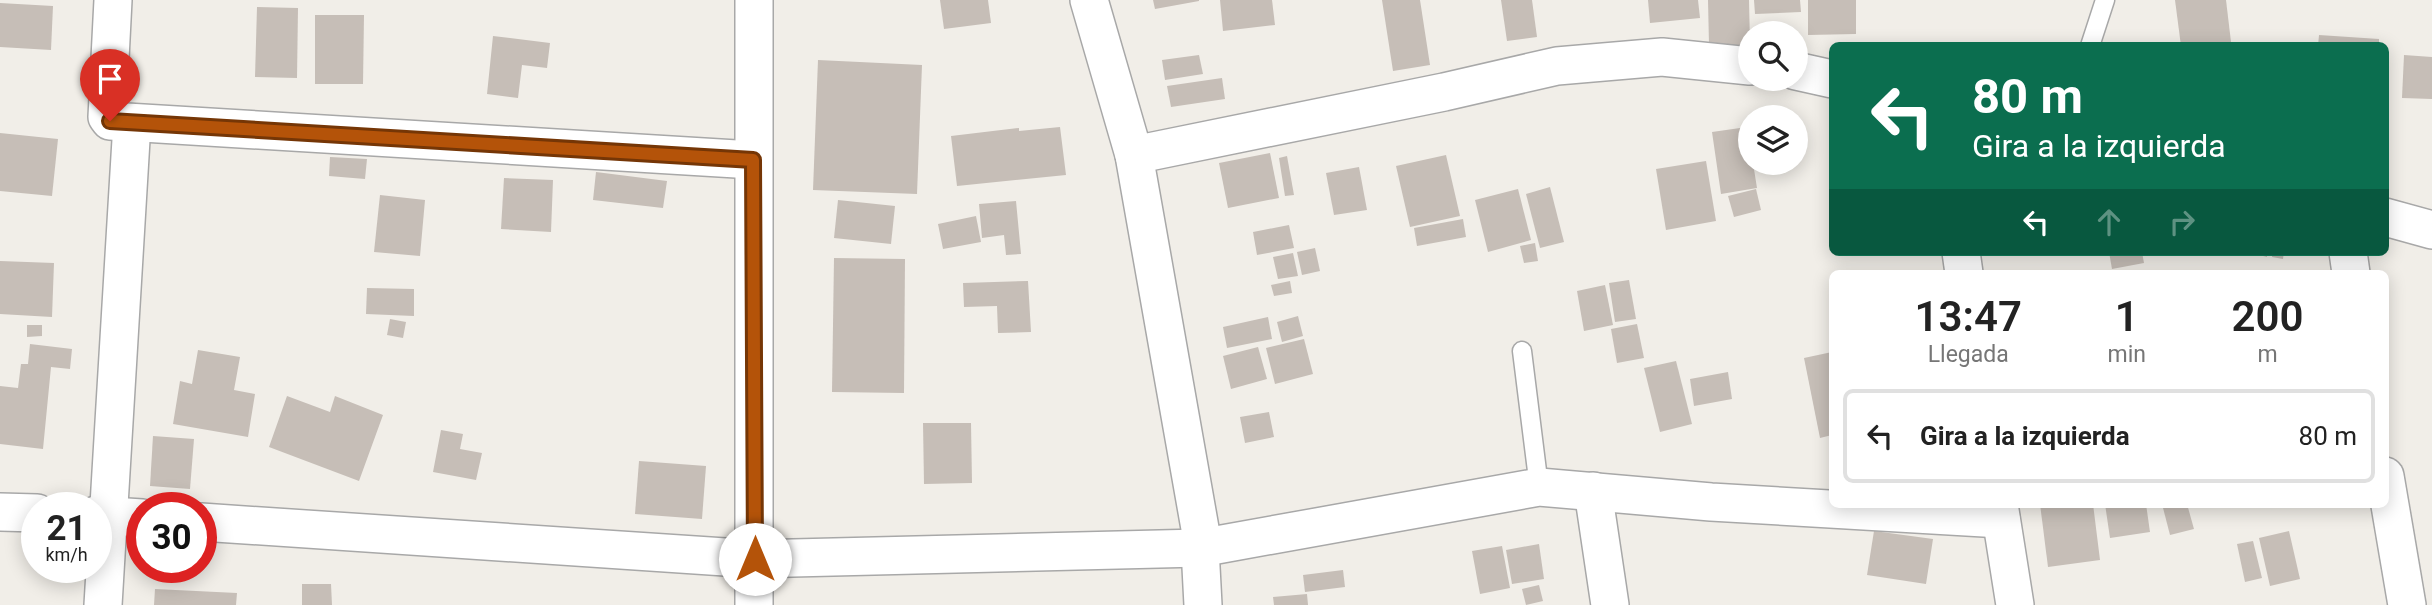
<!DOCTYPE html>
<html lang="es">
<head>
<meta charset="utf-8">
<style>
  :root { --surface:#fff; --page:#f2f2f2; --text:#222; --muted:#767676; --line:#e0e0e0 }
  body { margin:0; font-family:Roboto,sans-serif; background:var(--page); color:var(--text); height:100vh; display:flex; flex-direction:column; font-size:26px; white-space:nowrap }
  * { box-sizing:border-box; margin:0 }
  p { font-size:23px; color:var(--muted) }
  .icon { flex:none; width:38px; height:38px; fill:none; stroke:currentColor; stroke-width:2; stroke-linecap:round; stroke-linejoin:round }
  .map { position:relative; flex:1; overflow:hidden }
  .details { position:absolute; left:1829px; top:270px; width:560px; height:238px; display:flex; flex-direction:column; background:var(--surface); border-radius:10px; box-shadow:0 4px 18px #0003 }
  .details>* { flex:none }
  .banner { position:absolute; left:1829px; top:42px; width:560px; height:214px; border-radius:10px; box-shadow:0 4px 18px #0003; background:#0b6e4f; color:#fff; overflow:hidden }
  .controls { position:absolute; left:1738px; top:21px; display:grid; gap:14px }
  .controls a { display:grid; place-items:center; width:70px; height:70px; border-radius:50%; background:var(--surface); box-shadow:0 4px 18px #0003; font-size:35px }
  .speed { position:absolute; left:21px; top:492px; display:flex; gap:14px; font-size:35px; font-weight:700; text-align:center }
  .speed>* { display:grid; place-content:center; width:91px; height:91px; border-radius:50%; background:var(--surface); box-shadow:0 4px 18px #0003; line-height:1 }
  .speed small { font-size:18px; font-weight:400 }
  .speed .limit { border:10px solid #d22; background:#fff; color:#111 }
  .pin { position:absolute; display:grid; place-items:center; width:60px; height:60px; color:#fff; margin:-72px -30px; border-radius:50% 50% 50% 0; rotate:-45deg; box-shadow:0 0 7px #0007 }
  .pin .icon { rotate:45deg }
  .me { position:absolute; width:77px; margin:-38px; rotate:0deg; stroke-linejoin:round; filter:drop-shadow(0 0 5px #0008) }
  .turn { display:flex; align-items:center; gap:24px; height:147px; padding:0 28px; font-size:32px }
  .turn .icon { width:91px; height:91px; stroke-width:2.5 }
  .turn b { display:block; font-size:49px; line-height:60px }
  .lanes { display:flex; align-items:center; height:66px; padding:0 28px; background:#0003; justify-content:center; gap:35px; direction:ltr }
  .lanes .off { opacity:.35 }
  .eta { display:flex; justify-content:space-evenly; align-items:center; height:119px; text-align:center }
  .eta b { font-size:42px; font-weight:600; line-height:49px }
  ul { padding:0; list-style:none }
  li { display:flex; align-items:center; gap:21px; height:94px; margin:0 14px 10px; padding:0 14px; border:4px solid var(--line); border-radius:10px }
  li div { flex:1 }
  li b { display:block; font-size:26px }
  li em { font-style:normal }
  .map>svg:first-child { display:block }
  .building { fill:#c6beb7 }
  .lines { fill:none; stroke-linecap:round; stroke-linejoin:round }
  .lane-casing { stroke:#a8a8a8; stroke-width:21 }
  .street-casing { stroke:#a8a8a8; stroke-width:40 }
  .lane { stroke:#fff; stroke-width:18 }
  .street { stroke:#fff; stroke-width:37 }
  .route-casing { stroke:#753606; stroke-width:18 }
  .route { stroke:#b45309; stroke-width:12 }
</style>
</head>
<body>
<div class="map">
<svg width="2432" height="605" viewBox="0 0 2432 605">
  <rect width="100%" height="100%" fill="#f1eee8"/>
  <!-- building -->
  <g class="building">
    <path d="M940,0H988L991,23L944,29Z"/>
    <path d="M1153,0H1199V1L1155,9Z"/>
    <path d="M1220,0H1272L1275,25L1223,31Z"/>
    <path d="M1382,0H1420L1430,65L1393,71Z"/>
    <path d="M1501,0H1532L1537,37L1507,41Z"/>
    <path d="M1648,0H1698L1700,18L1650,23Z"/>
    <path d="M1708,0H1749L1750,45H1709Z"/>
    <path d="M1754,0H1800L1801,12L1755,14Z"/>
    <path d="M1808,0H1856V34L1808,35Z"/>
    <path d="M2175,0H2226L2231,42L2181,46Z"/>
    <path d="M0,3L53,6L51,50L0,47Z"/>
    <path d="M257,7L298,8L297,78L255,77Z"/>
    <path d="M315,15H364L363,84H315Z"/>
    <path d="M2319,35L2379,39V46H2318Z"/>
    <path d="M493,36L550,43L547,68L522,65L518,98L487,94Z"/>
    <path d="M1199,55L1203,74L1165,80L1162,60Z"/>
    <path d="M2404,55L2432,57V99L2402,98Z"/>
    <path d="M818,60L922,65L917,194L813,190Z"/>
    <path d="M1222,78L1225,99L1171,107L1167,86Z"/>
    <path d="M1060,127L1066,175L957,186L951,136L1019,128V131Z"/>
    <path d="M1747,127L1750,163H1753L1757,188L1721,194L1712,132Z"/>
    <path d="M0,133L58,139L52,196L0,191Z"/>
    <path d="M1270,153L1279,198L1228,208L1219,163Z"/>
    <path d="M1446,155L1460,216L1410,227L1396,166Z"/>
    <path d="M1287,156L1294,195L1285,196L1279,158Z"/>
    <path d="M330,157L367,159L365,179L329,176Z"/>
    <path d="M1706,161L1716,221L1666,230L1656,169Z"/>
    <path d="M1359,167L1367,210L1334,215L1326,173Z"/>
    <path d="M596,172L667,181L663,208L593,200Z"/>
    <path d="M504,178L553,180L551,232L501,229Z"/>
    <path d="M1550,187L1564,242L1540,248L1526,194Z"/>
    <path d="M1518,189L1531,240L1488,252L1475,200Z"/>
    <path d="M1756,189L1761,210L1734,217L1728,196Z"/>
    <path d="M380,195L425,200L420,256L374,252Z"/>
    <path d="M838,200L895,206L891,244L834,238Z"/>
    <path d="M1016,201L1021,254L1006,255L1004,235L982,238L979,204Z"/>
    <path d="M976,216L981,242L943,249L938,224Z"/>
    <path d="M1463,219L1466,237L1417,246L1414,228Z"/>
    <path d="M1289,225L1294,248L1257,255L1253,232Z"/>
    <path d="M1535,243L1538,261L1524,263L1520,246Z"/>
    <path d="M1315,248L1320,271L1302,275L1297,252Z"/>
    <path d="M2109,252H2142L2144,263L2112,269Z"/>
    <path d="M2248,252H2267V257Z"/>
    <path d="M2273,252H2284L2283,259L2272,257Z"/>
    <path d="M1293,253L1298,276L1278,279L1273,257Z"/>
    <path d="M834,258L905,259L904,393L832,392Z"/>
    <path d="M0,261L54,263L52,317L0,314Z"/>
    <path d="M1629,280L1636,319L1615,322L1609,283Z"/>
    <path d="M1028,281L1031,332L998,333L997,306L964,307L963,283Z"/>
    <path d="M1290,281L1292,293L1274,296L1271,285Z"/>
    <path d="M1605,285L1613,325L1584,331L1577,291Z"/>
    <path d="M367,288L414,289V316L366,314Z"/>
    <path d="M1298,316L1303,336L1282,342L1277,322Z"/>
    <path d="M1268,317L1272,339L1227,348L1223,327Z"/>
    <path d="M390,319L406,322L403,338L387,335Z"/>
    <path d="M1637,324L1644,358L1617,363L1611,329Z"/>
    <path d="M27,325H42V336L27,337Z"/>
    <path d="M1304,339L1313,374L1275,384L1266,348Z"/>
    <path d="M30,344L72,349L70,369L51,367L43,449L0,444V386L18,388L21,364H28Z"/>
    <path d="M1258,347L1267,379L1231,389L1223,356Z"/>
    <path d="M198,350L240,357L234,390L255,394L248,437L173,424L180,381L192,384Z"/>
    <path d="M1832,352V435L1820,438L1804,358Z"/>
    <path d="M1676,361L1692,424L1660,432L1644,368Z"/>
    <path d="M1728,372L1732,399L1694,406L1690,379Z"/>
    <path d="M287,396L330,412L335,396L383,415L359,481L269,447Z"/>
    <path d="M1269,412L1274,437L1245,443L1240,417Z"/>
    <path d="M923,423H971L972,483L924,484Z"/>
    <path d="M441,430L463,434L460,449L482,453L476,480L433,472Z"/>
    <path d="M153,436L194,439L190,489L150,486Z"/>
    <path d="M639,461L706,466L702,519L635,514Z"/>
    <path d="M2040,504H2093L2100,560L2048,567Z"/>
    <path d="M2105,504H2146L2150,532L2110,538Z"/>
    <path d="M2162,504H2187L2194,529L2170,535Z"/>
    <path d="M1874,531L1933,539L1926,584L1867,575Z"/>
    <path d="M2289,531L2300,579L2270,586L2259,538Z"/>
    <path d="M2253,541L2262,578L2245,582L2237,544Z"/>
    <path d="M1539,544L1544,579L1512,584L1506,550Z"/>
    <path d="M1502,546L1510,588L1480,594L1472,551Z"/>
    <path d="M1343,570L1345,587L1305,592L1303,575Z"/>
    <path d="M302,584H331L332,605H302Z"/>
    <path d="M1539,585L1543,601L1526,605L1522,589Z"/>
    <path d="M155,589L237,593L236,605H154Z"/>
    <path d="M1307,594L1308,605H1274L1273,597Z"/>
  </g>
  <g class="lines">
    <!-- lane casing -->
    <g class="lane-casing">
      <g id="lane">
        <path d="M2090,46L2105,0"/>
        <path d="M1522,351L1539,487"/>
      </g>
    </g>
    <!-- street casing -->
    <g class="street-casing">
      <g id="street">
        <path d="M113,0L107,117L110,121L753,160"/>
        <path d="M1089,0L1134,155L1201,534L1200,548L1203,605"/>
        <path d="M1796,71L1832,79"/>
        <path d="M1134,155L1444,92L1557,66L1662,57L1750,66"/>
        <path d="M2385,217L2432,230"/>
        <path d="M1961,252L1964,273"/>
        <path d="M2348,252L2351,273"/>
        <path d="M2385,476L2407,605"/>
        <path d="M1593,491L1610,605"/>
        <path d="M1999,504L2015,605"/>
        <path d="M0,512L37,513"/>
        <path d="M96,515L142,518"/>
        <path d="M201,522L755,559L1200,548L1539,487L1711,502L2001,519"/>
        <path d="M103,605L132,123"/>
        <path d="M754,605V0"/>
      </g>
    </g>
    <!-- lane -->
    <use href="#lane" class="lane"/>
    <!-- street -->
    <use href="#street" class="street"/>
  </g>
  <g class="lines">
    <!-- route casing -->
    <g class="route-casing">
      <path id="route" d="M110,121L753,160L755,559"/>
    </g>
    <!-- route -->
    <use href="#route" class="route"/>
  </g>
</svg>
<div class="controls">
<a><svg class="icon" aria-label="search" viewBox="0 0 24 24"><circle cx="10" cy="10" r="6"/><path d="M15 15l6 6"/></svg></a>
<a><svg class="icon" aria-label="layers" viewBox="0 0 24 24"><path d="M12 4l9 5-9 5-9-5zM3 14l9 5 9-5"/></svg></a>
</div>
<div class="speed"><div>21<small>km/h</small></div><div class="limit">30</div></div>
<div class="pin" style="left:110px;top:121px;background:#d93025"><svg class="icon" aria-label="arrive" viewBox="0 0 24 24"><path d="M6 21V4h12l-3 4 3 4H6"/></svg></div>
<svg class="me" style="left:755px;top:559px" viewBox="-20 -20 40 40"><circle r="19" fill="#fff"/><path d="M0-13L10 11 0 6-10 11z" fill="#b45309"/></svg>
<div class="banner">
<div class="turn"><svg class="icon" aria-label="left" viewBox="0 0 24 24"><path d="M17 20v-9H6M10 6l-5 5 5 5"/></svg><div><b>80 m</b>Gira a la izquierda</div></div>
<div class="lanes"><svg class="icon" aria-label="left" viewBox="0 0 24 24"><path d="M17 20v-9H6M10 6l-5 5 5 5"/></svg><svg class="icon off" aria-label="ahead" viewBox="0 0 24 24"><path d="M12 20V5M6 11l6-6 6 6"/></svg><svg class="icon off" aria-label="right" viewBox="0 0 24 24"><path d="M7 20v-9h11M14 6l5 5-5 5"/></svg></div>
</div>
<section class="details">
<div class="eta">
<div><b>13:47</b><p>Llegada</p></div>
<div><b>1</b><p>min</p></div>
<div><b>200</b><p>m</p></div>
</div>
<ul>
<li><svg class="icon" aria-label="left" viewBox="0 0 24 24"><path d="M17 20v-9H6M10 6l-5 5 5 5"/></svg><div><b>Gira a la izquierda</b></div><em>80 m</em></li>
</ul>
</section>
</div>
</body>
</html>
